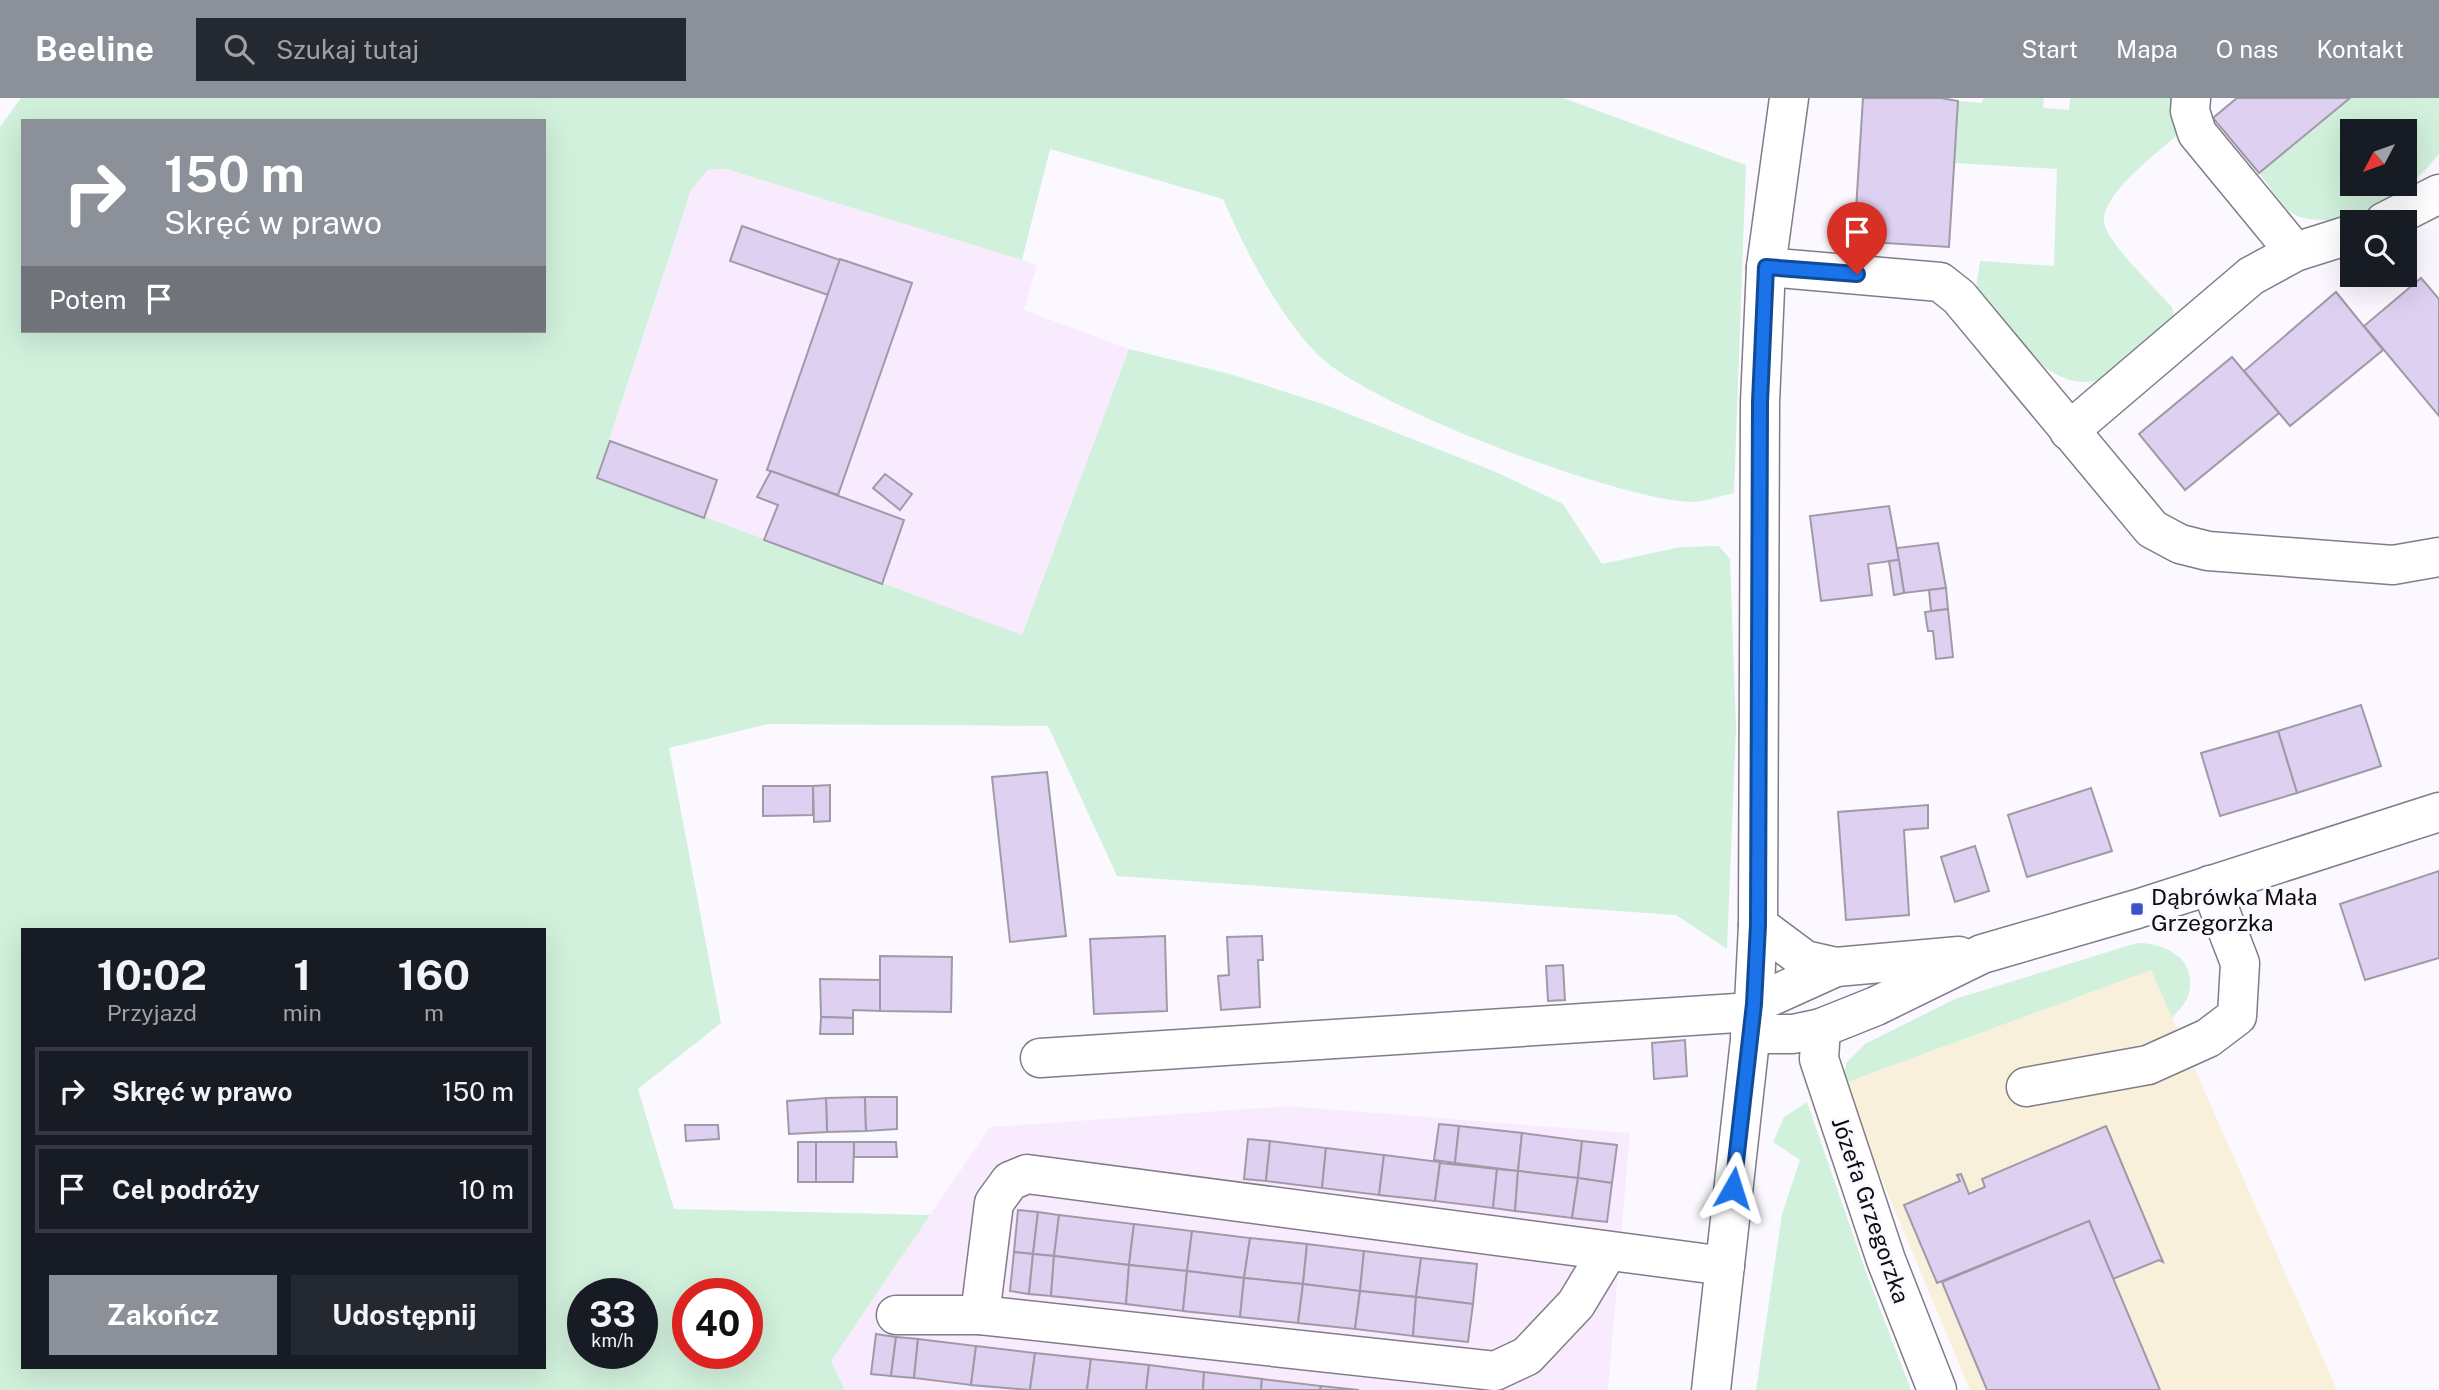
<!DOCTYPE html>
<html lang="pl">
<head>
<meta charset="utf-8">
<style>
  :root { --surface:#171b24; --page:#242831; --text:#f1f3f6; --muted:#9ea1a6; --line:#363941; --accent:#8c9099 }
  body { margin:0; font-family:"Public Sans",sans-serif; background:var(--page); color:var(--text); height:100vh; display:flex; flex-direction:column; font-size:26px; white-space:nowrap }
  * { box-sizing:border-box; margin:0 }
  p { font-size:23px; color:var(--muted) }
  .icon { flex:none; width:38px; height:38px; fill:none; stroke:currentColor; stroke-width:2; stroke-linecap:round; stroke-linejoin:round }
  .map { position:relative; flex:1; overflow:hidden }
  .drawer { position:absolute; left:21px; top:830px; width:525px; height:441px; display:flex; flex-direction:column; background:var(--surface); border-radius:0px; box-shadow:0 7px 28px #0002 }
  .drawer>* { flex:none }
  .guide { position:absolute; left:21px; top:21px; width:525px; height:214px; border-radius:0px; box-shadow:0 7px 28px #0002; background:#8c9099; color:#fff; overflow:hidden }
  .needle { width:46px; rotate:229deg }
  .fabs { position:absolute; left:2340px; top:21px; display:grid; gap:14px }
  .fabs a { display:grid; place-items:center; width:77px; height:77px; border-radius:0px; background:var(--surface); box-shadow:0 7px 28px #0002; font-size:35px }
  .speed { position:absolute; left:567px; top:1180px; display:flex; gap:14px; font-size:35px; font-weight:700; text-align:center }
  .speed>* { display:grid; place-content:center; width:91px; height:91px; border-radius:50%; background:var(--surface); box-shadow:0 7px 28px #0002; line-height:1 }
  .speed small { font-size:18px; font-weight:400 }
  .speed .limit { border:10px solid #d22; background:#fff; color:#111 }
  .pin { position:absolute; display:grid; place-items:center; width:60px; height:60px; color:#fff; margin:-72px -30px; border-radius:50% 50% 50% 0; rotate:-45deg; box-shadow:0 0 7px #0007 }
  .pin .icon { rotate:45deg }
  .me { position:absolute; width:77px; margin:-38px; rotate:6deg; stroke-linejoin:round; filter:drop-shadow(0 0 5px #0008) }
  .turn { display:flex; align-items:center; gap:24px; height:147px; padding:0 28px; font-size:32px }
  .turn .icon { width:91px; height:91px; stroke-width:2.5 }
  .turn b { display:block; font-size:49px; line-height:60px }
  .then { display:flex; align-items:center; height:66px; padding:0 28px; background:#0003; gap:14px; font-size:26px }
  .eta { display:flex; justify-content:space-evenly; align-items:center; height:119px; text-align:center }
  .eta b { font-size:42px; font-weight:700; line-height:49px }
  .cta { display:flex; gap:14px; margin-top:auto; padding:14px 28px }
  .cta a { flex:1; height:80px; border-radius:0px; background:var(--accent); color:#fff; font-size:28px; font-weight:700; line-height:80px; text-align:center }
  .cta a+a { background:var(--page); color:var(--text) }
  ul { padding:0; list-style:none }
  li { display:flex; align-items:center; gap:21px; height:88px; margin:0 14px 10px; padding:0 14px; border:4px solid var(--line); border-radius:0px }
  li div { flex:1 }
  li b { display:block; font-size:26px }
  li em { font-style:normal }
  header { display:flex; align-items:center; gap:42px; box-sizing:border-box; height:98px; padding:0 35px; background:var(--accent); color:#fff }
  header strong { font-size:33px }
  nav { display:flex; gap:38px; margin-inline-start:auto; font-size:24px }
  .search { width:490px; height:63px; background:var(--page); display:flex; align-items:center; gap:18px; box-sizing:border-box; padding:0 24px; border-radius:0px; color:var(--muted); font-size:26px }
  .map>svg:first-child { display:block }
  .commercial { fill:#f8f0da }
  .industrial { fill:#f9ebfe }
  .green { fill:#d1f1dc; fill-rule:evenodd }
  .building { fill:#ddd0f0; stroke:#a09aa7; stroke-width:2 }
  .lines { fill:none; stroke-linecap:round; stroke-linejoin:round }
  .minor-casing { stroke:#817c88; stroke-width:41 }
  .minor { stroke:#fff; stroke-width:38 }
  .route-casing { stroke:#114b97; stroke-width:18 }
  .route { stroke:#1a73e8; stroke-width:12 }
  .poi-dot { fill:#3d51c4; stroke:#fbf9ff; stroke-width:2.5 }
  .labels { text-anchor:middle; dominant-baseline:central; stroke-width:6; stroke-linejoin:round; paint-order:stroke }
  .poi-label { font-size:23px; fill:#0e0c10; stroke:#fbf9ff; text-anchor:start }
  .street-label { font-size:23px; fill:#0e0c10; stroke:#fbf9ff }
</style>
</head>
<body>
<header>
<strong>Beeline</strong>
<div class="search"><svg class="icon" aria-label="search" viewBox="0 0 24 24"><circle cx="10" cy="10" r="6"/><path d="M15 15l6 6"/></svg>Szukaj tutaj</div>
<nav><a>Start</a><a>Mapa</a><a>O nas</a><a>Kontakt</a></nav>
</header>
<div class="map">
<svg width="2439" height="1292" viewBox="0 0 2439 1292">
  <rect width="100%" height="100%" fill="#fbf9ff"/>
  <!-- commercial -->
  <path class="commercial" d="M2151,872L2337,1292H1970L1842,986Z"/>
  <!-- industrial -->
  <g class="industrial">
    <path d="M709,71H725L830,102L1037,167L1024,212L1129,251L1022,537L597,380L691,92Z"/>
    <path d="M1288,1008L1630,1035L1608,1292H845L830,1264L990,1029Z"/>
  </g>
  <!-- green -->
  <g class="green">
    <path d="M21,0H1563L1746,67L1734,395C1720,398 1702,405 1688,404C1612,399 1367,308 1316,255C1276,212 1246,154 1223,101L1050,51L1022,162L726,71H709L691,92L597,379L1022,537L1129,251L1230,276L1326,307L1496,374L1563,406L1602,466L1680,449L1719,448L1730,461L1736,630L1727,851L1676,817L1117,778L1048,628L768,626L669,650L721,925L638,991L674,1111L930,1117L831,1263L845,1292H0V29ZM23,23H544V233H23ZM23,831H544V1269H23ZM583,1195H642V1255H583ZM688,1195H747V1255H688Z"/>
    <path d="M1984,0H2044L2043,10L2069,12L2070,0H2173L2176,38C2156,56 2102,96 2104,124C2106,144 2158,193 2172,209L2175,220C2157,237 2137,262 2116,275C2053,311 2011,231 1976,191L1980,163L2054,168L2057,71L1954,65L1958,3L1981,5Z"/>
    <path d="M2350,0H2439V56C2410,91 2373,123 2326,122C2315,122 2299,121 2290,114C2278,104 2269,87 2259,75ZM2352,33H2404V86H2352Z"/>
    <path d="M2137,845C2167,845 2199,862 2188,898C2186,905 2177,914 2172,920L2151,872L1842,986L1847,964L1865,946L1955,901Z"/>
    <path d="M1807,1004L1867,1177L1911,1292H1756L1782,1116L1800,1062L1773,1044L1784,1019Z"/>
  </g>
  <!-- building -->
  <g class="building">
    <path d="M1863,0H1941L1958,3L1949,149L1854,143Z"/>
    <path d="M2237,0H2350L2259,75L2213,20Z"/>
    <path d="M742,128L840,162L828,197L730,163Z"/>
    <path d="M840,161L912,185L838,397L767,372Z"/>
    <path d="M2421,180L2439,201V318L2364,228Z"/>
    <path d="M2336,194L2383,252L2290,328L2244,273Z"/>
    <path d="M2232,259L2279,315L2185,392L2139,336Z"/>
    <path d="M610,343L717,382L704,420L597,380Z"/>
    <path d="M771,373L904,422L882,486L764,442L778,407L757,399Z"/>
    <path d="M885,376L912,396L900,412L873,390Z"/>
    <path d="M1889,408L1899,462L1868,466L1872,497L1821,503L1810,418Z"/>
    <path d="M1938,445L1946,490L1904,495L1897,450Z"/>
    <path d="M1899,462L1904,495L1894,497L1889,463Z"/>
    <path d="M1946,490L1948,511L1931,513L1929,492Z"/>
    <path d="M1948,511L1953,559L1936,561L1933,533H1928L1925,514Z"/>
    <path d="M2361,607L2381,668L2297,695L2278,633Z"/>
    <path d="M2278,633L2297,695L2220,718L2201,655Z"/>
    <path d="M1047,674L1066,838L1010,844L992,679Z"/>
    <path d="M830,687V723L814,724L813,688Z"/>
    <path d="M763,688H813V717L763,718Z"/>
    <path d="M2091,690L2112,753L2027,779L2008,717Z"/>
    <path d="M1928,707V730L1904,732L1909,817L1846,822L1838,714Z"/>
    <path d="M1975,748L1989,793L1955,804L1941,759Z"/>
    <path d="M2439,773V860L2365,882L2340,806Z"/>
    <path d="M1165,838L1167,913L1094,916L1090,841Z"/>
    <path d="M1262,838L1263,862H1258L1260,909L1221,912L1218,878L1229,877L1227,839Z"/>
    <path d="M880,858L952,859L951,914L880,913Z"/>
    <path d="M1563,867L1565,902L1548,903L1546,868Z"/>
    <path d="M820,881L880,882V913L853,912V920L821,919Z"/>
    <path d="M821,919L853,920V936H820Z"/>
    <path d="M1685,942L1687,978L1654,981L1652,945Z"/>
    <path d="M865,999L866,1033L827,1034L826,1000Z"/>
    <path d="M865,999H897V1031L866,1033Z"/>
    <path d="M826,1000L827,1034L789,1036L787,1003Z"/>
    <path d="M1439,1026L1459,1028L1455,1065L1434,1062Z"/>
    <path d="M685,1027H718L719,1041L686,1043Z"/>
    <path d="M1459,1028L1522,1035L1518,1073L1455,1065Z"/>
    <path d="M2106,1028L2163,1164L2159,1162L2113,1181L2089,1123L1937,1185L1904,1107L1960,1083L1957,1077L1961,1076L1969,1096L1985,1089L1982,1081Z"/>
    <path d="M1522,1035L1582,1043L1578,1080L1518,1073Z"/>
    <path d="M1248,1041L1270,1043L1266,1083L1244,1081Z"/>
    <path d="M1270,1043L1326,1050L1322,1090L1266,1083Z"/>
    <path d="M1582,1043L1617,1047L1612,1085L1578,1080Z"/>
    <rect x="798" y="1044" width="18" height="40"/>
    <path d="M816,1044H854L853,1084H816Z"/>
    <path d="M854,1044H896L897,1059H854Z"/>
    <path d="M1326,1050L1384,1057L1379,1097L1322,1090Z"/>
    <path d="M1384,1057L1440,1064L1435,1103L1379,1097Z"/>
    <path d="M1440,1065L1497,1071L1493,1110L1435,1103Z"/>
    <path d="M1497,1071L1518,1073L1515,1113L1493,1110Z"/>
    <path d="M1518,1073L1578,1080L1572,1120L1515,1113Z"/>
    <path d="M1578,1080L1612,1085L1607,1124L1572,1120Z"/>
    <path d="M1018,1112L1038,1114L1033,1156L1014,1154Z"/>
    <path d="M1038,1114L1059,1117L1054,1158L1033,1156Z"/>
    <path d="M1059,1117L1134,1126L1129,1167L1054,1158Z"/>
    <path d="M2089,1123L2160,1292H1987L1942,1184Z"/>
    <path d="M1134,1126L1192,1133L1187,1173L1129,1167Z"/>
    <path d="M1192,1133L1250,1140L1244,1180L1187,1173Z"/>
    <path d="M1250,1140L1307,1146L1303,1186L1244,1180Z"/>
    <path d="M1307,1146L1364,1153L1360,1193L1303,1186Z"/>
    <path d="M1364,1153L1421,1160L1416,1199L1360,1193Z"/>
    <path d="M1014,1154L1033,1156L1029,1196L1010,1193Z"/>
    <path d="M1033,1156L1054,1158L1051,1198L1029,1196Z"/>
    <path d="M1054,1158L1129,1167L1126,1206L1051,1198Z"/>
    <path d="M1421,1160L1477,1166L1473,1206L1416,1199Z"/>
    <path d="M1129,1167L1187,1173L1183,1213L1126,1206Z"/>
    <path d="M1187,1173L1244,1180L1240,1219L1183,1213Z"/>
    <path d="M1244,1180L1303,1186L1298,1225L1240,1219Z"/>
    <path d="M1303,1186L1360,1193L1355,1231L1298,1225Z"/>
    <path d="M1360,1193L1416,1199L1413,1238L1355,1231Z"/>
    <path d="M1416,1199L1473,1206L1468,1244L1413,1238Z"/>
    <path d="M876,1236L896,1239L891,1278L871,1276Z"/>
    <path d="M896,1239L918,1241L914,1280L891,1278Z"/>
    <path d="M918,1241L976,1248L971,1287L914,1280Z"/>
    <path d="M976,1248L1035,1255L1030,1292L971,1287Z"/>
    <path d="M1035,1255L1091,1261L1087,1292H1030Z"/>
    <path d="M1091,1261L1149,1267L1146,1292H1087Z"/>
    <path d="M1149,1267L1204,1274L1203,1292H1146Z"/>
    <path d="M1204,1274L1262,1281L1261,1292H1203Z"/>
    <path d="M1262,1281L1321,1288L1320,1292H1261Z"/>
    <path d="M1321,1288L1359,1292H1320Z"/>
  </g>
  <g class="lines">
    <!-- minor casing -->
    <g class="minor-casing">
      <g id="minor">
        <path d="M2191,0L2190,13L2197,35L2295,154"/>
        <path d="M2384,124L2439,96"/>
        <path d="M1766,169L1940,184L1959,199L2152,431L2180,446L2208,453L2393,467L2439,459"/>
        <path d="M2069,333L2251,178L2295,154L2352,136"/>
        <path d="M1758,827L1805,862L1836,869L1959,858"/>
        <path d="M1754,906L1836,869"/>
        <path d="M1821,930L1819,961L1886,1162L1937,1292"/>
        <path d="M1750,936H1793L1821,930L1876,908L1982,856L2137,811L2439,714"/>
        <path d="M1040,960L1752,914"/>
        <path d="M2026,989L2148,967L2208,940L2237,918L2240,865L2210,787"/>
        <path d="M896,1217H980L1495,1273L1527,1258L1576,1206L1608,1153"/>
        <path d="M980,1217L994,1105L1010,1083L1027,1076L1725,1168"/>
        <path d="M1711,1292L1754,906L1758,827L1760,304L1766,169L1789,0"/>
      </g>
    </g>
    <!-- minor -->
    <use href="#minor" class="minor"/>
  </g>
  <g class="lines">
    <!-- route casing -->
    <g class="route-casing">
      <path id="route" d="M1733,1090L1754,906L1758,827L1760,304L1766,169L1857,176"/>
    </g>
    <!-- route -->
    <use href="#route" class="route"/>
  </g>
  <!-- markers -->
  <rect class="poi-dot" x="2130" y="804" width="14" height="14" rx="3.5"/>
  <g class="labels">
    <!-- poi labels -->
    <g class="poi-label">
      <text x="2151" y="798">Dąbrówka Mała<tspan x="2151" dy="26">Grzegorzka</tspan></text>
    </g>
    <!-- street labels -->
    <g class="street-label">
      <text transform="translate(1871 1112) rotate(71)">Józefa Grzegorzka</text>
    </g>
  </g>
</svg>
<div class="fabs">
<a><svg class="needle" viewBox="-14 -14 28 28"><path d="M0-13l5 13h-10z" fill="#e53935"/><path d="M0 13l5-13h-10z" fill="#9ea1a6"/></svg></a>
<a><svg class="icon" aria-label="search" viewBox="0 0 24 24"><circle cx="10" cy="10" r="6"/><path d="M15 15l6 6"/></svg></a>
</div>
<div class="speed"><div>33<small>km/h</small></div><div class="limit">40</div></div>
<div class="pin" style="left:1857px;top:176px;background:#d93025"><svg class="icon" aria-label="arrive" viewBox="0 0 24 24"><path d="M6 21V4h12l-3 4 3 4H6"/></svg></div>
<svg class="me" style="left:1733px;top:1090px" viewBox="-20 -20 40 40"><path d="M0-17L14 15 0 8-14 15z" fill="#1a73e8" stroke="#fff" stroke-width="4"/></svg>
<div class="guide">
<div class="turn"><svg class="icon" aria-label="right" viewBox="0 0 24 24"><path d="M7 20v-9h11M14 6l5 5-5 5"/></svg><div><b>150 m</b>Skręć w prawo</div></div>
<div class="then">Potem<svg class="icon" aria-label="arrive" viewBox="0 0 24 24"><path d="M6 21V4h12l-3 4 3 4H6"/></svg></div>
</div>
<section class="drawer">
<div class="eta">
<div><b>10:02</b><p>Przyjazd</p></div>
<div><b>1</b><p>min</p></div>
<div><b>160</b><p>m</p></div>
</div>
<ul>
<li><svg class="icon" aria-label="right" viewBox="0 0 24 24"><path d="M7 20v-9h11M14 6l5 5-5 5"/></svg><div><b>Skręć w prawo</b></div><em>150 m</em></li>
<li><svg class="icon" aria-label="arrive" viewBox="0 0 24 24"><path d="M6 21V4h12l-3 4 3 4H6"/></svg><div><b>Cel podróży</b></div><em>10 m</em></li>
</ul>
<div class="cta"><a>Zakończ</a><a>Udostępnij</a></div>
</section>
</div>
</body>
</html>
